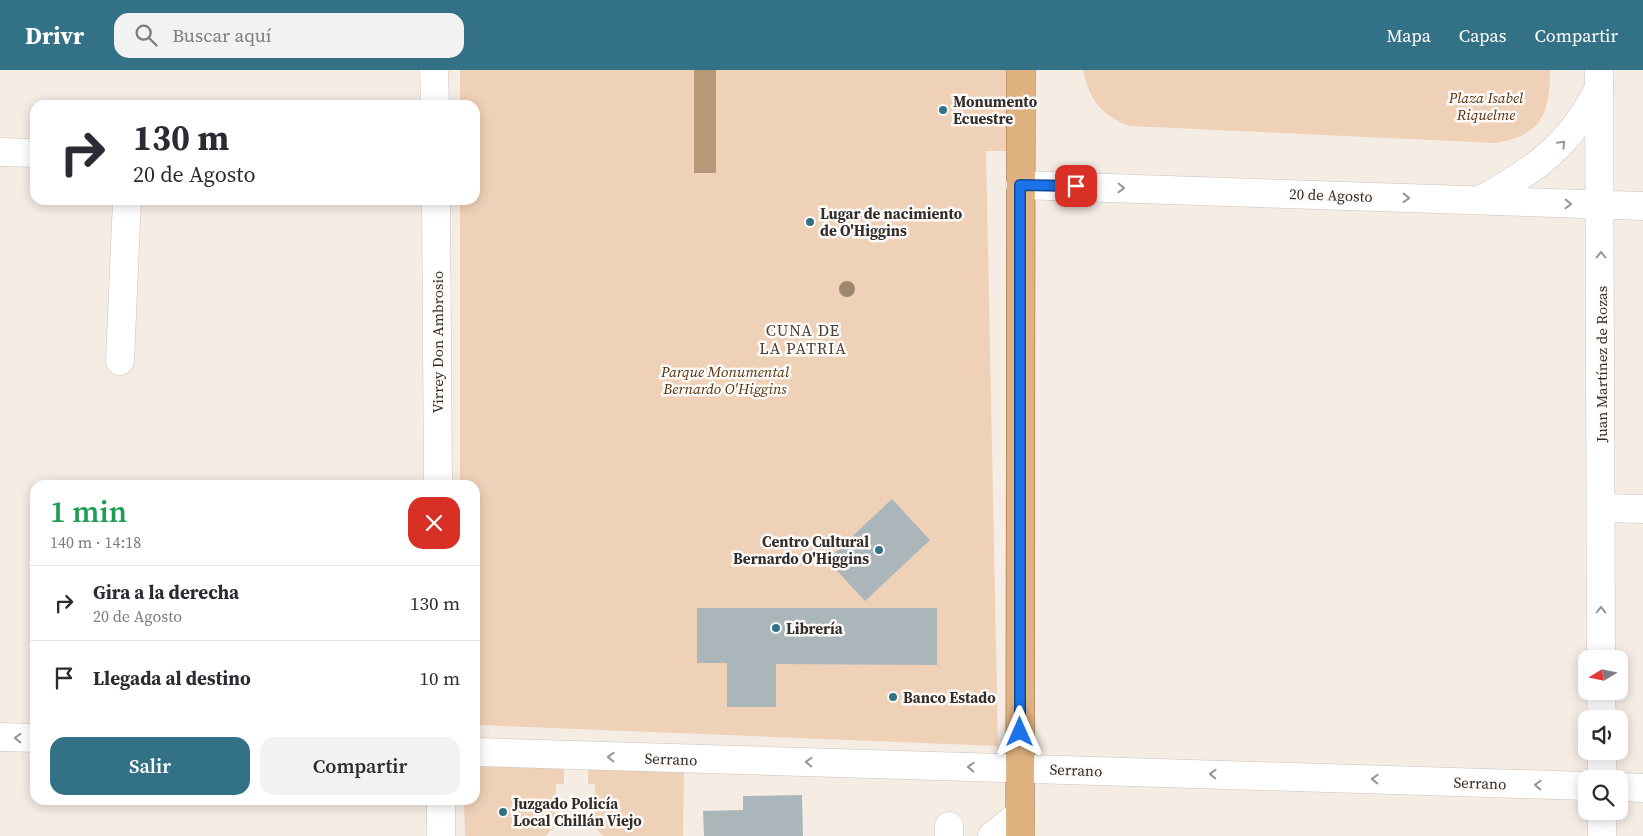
<!DOCTYPE html>
<html lang="es">
<head>
<meta charset="utf-8">
<style>
  :root { --surface:#fff; --page:#f2f2f3; --text:#2b2b33; --muted:#7c7c81; --line:#e1e1e2; --accent:#337186 }
  body { margin:0; font-family:"Source Serif 4",serif; background:var(--page); color:var(--text); height:100vh; display:flex; flex-direction:column; font-size:19px; white-space:nowrap }
  * { box-sizing:border-box; margin:0 }
  p { font-size:16px; color:var(--muted) }
  .icon { flex:none; width:28px; height:28px; fill:none; stroke:currentColor; stroke-width:2; stroke-linecap:round; stroke-linejoin:round }
  .map { position:relative; flex:1; overflow:hidden }
  .panel { position:absolute; left:30px; top:410px; width:450px; height:325px; display:flex; flex-direction:column; background:var(--surface); border-radius:15px; box-shadow:0 2px 12px #0003 }
  .panel>* { flex:none }
  .hud { position:absolute; left:30px; top:30px; width:450px; height:105px; border-radius:15px; box-shadow:0 2px 12px #0003; background:#fff; color:var(--text); overflow:hidden }
  .needle { width:32px; rotate:260deg }
  .tools { position:absolute; left:1578px; top:580px; display:grid; gap:10px }
  .tools a { display:grid; place-items:center; width:50px; height:50px; border-radius:10px; background:var(--surface); box-shadow:0 2px 12px #0003; font-size:25px }
  .pin { position:absolute; display:grid; place-items:center; width:42px; height:42px; color:#fff; margin:-21px; border-radius:10px; box-shadow:0 2px 8px #0006 }
  .me { position:absolute; width:55px; margin:-28px; rotate:0deg; stroke-linejoin:round; filter:drop-shadow(0 0 4px #0008) }
  .turn { display:flex; align-items:center; gap:18px; height:105px; padding:0 20px; font-size:22px }
  .turn .icon { width:65px; height:65px; stroke-width:2.5 }
  .turn b { display:block; font-size:35px; line-height:42px }
  .round { display:grid; place-items:center; flex:none; width:52px; height:52px; border-radius:15px; background:var(--page) }
  .head { display:flex; align-items:center; justify-content:space-between; height:85px; padding:0 20px }
  h1 { font-size:30px; font-weight:600; line-height:38px; color:#1e9e55 }
  .action { display:flex; gap:10px; margin-top:auto; padding:10px 20px }
  .action a { flex:1; height:58px; border-radius:15px; background:var(--accent); color:#fff; font-size:20px; font-weight:600; line-height:58px; text-align:center }
  .action a+a { background:var(--page); color:var(--text) }
  ul { padding:0; list-style:none }
  li { display:flex; align-items:center; gap:15px; height:75px; padding:0 20px; border-top:1px solid var(--line) }
  li div { flex:1 }
  li b { display:block; font-size:19px }
  li em { font-style:normal }
  header { display:flex; align-items:center; gap:30px; box-sizing:border-box; height:70px; padding:0 25px; background:var(--accent); color:#fff }
  header strong { font-size:24px }
  nav { display:flex; gap:28px; margin-inline-start:auto; font-size:18px }
  .search { width:350px; height:45px; background:var(--page); display:flex; align-items:center; gap:12px; box-sizing:border-box; padding:0 18px; border-radius:15px; color:var(--muted); font-size:19px }
  .map>svg:first-child { display:block }
  .green { fill:#efd1b8 }
  .water { fill:#b9987a }
  .building { fill:#abb6bb }
  .lines { fill:none; stroke-linecap:round; stroke-linejoin:round }
  .minor-casing { stroke:#ccc3bc; stroke-width:29 }
  .major-casing { stroke:#95622c; stroke-width:29 }
  .minor { stroke:#fff; stroke-width:28 }
  .major { stroke:#e0b280; stroke-width:28 }
  .tree { fill:#9e866f }
  .oneway { stroke:#989695 }
  .route-casing { stroke:#114b97; stroke-width:12 }
  .route { stroke:#1a73e8; stroke-width:9 }
  .poi-dot { fill:#337186; stroke:#fefaf7; stroke-width:2 }
  .labels { text-anchor:middle; dominant-baseline:central; stroke-width:5; stroke-linejoin:round; paint-order:stroke }
  .park-label { font-size:15px; font-style:italic; fill:#56330f; stroke:#fefaf7 }
  .poi-label { font-size:15px; font-weight:bold; fill:#312e2b; stroke:#fefaf7; text-anchor:start }
  .street-label { font-size:15px; fill:#312e2b; stroke:#fefaf7 }
  .neighbourhood-label { font-size:16px; letter-spacing:1px; fill:#49423c; stroke:#fefaf7 }
</style>
</head>
<body>
<header>
<strong>Drivr</strong>
<div class="search"><svg class="icon" aria-label="search" viewBox="0 0 24 24"><circle cx="10" cy="10" r="6"/><path d="M15 15l6 6"/></svg>Buscar aquí</div>
<nav><a>Mapa</a><a>Capas</a><a>Compartir</a></nav>
</header>
<div class="map">
<svg width="1643" height="766" viewBox="0 0 1643 766">
  <rect width="100%" height="100%" fill="#f5ece4"/>
  <!-- green -->
  <g class="green">
    <path d="M460,0H1007V81H986L998,676L476,655L475,415H460V130H475V35H460Z"/>
    <path d="M1083,0H1550C1550,43 1542,65 1496,73L1130,56C1101,46 1089,29 1083,0Z"/>
    <path d="M484,694L564,697V714H556L555,756L545,766H465L464,730H475V703Z"/>
    <path d="M588,699L684,702L683,766H603L595,757V714H588Z"/>
  </g>
  <!-- water -->
  <rect class="water" x="694" y="0" width="22" height="103"/>
  <!-- building -->
  <g class="building">
    <path d="M892,429L930,470L865,531L827,490Z"/>
    <path d="M697,538H937V595L776,594V637H727V593H697Z"/>
    <path d="M802,725L803,766H704L703,741L743,740V726Z"/>
  </g>
  <g class="lines">
    <!-- minor casing -->
    <g class="minor-casing">
      <g id="minor">
        <path d="M434,0L435,35"/>
        <path d="M1599,0L1601,589"/>
        <path d="M0,82L35,83"/>
        <path d="M1020,115L1643,136"/>
        <path d="M436,130L438,415"/>
        <path d="M1480,130C1536,100 1570,75 1599,18"/>
        <path d="M120,291L127,130"/>
        <path d="M1601,438L1643,439"/>
        <path d="M1601,621L1602,649"/>
        <path d="M0,667L35,668"/>
        <path d="M1602,681V709"/>
        <path d="M475,682L1586,716"/>
        <path d="M1619,717L1643,718"/>
        <path d="M441,730V766"/>
        <path d="M1602,741V766"/>
        <path d="M949,756V766"/>
        <path d="M992,766L1020,744"/>
      </g>
    </g>
    <!-- major casing -->
    <g class="major-casing">
      <path id="major" d="M1020,766L1021,0"/>
    </g>
    <!-- minor -->
    <use href="#minor" class="minor"/>
    <!-- major -->
    <use href="#major" class="major"/>
  </g>
  <!-- trees -->
  <circle class="tree" cx="847" cy="219" r="8"/>
  <!-- one-way arrows -->
  <defs><path id="oneway-chevron" d="M-2-3.5L2.5 0L-2 3.5" fill="none" stroke-width="1.6" stroke-linecap="round" stroke-linejoin="round" transform="scale(1.25)"/></defs>
  <g class="oneway">
    <use href="#oneway-chevron" transform="translate(1562 74) rotate(-46)"/>
    <use href="#oneway-chevron" transform="translate(1121 118) rotate(2)"/>
    <use href="#oneway-chevron" transform="translate(1406 128) rotate(2)"/>
    <use href="#oneway-chevron" transform="translate(1568 134) rotate(2)"/>
    <use href="#oneway-chevron" transform="translate(1601 185) rotate(-90)"/>
    <use href="#oneway-chevron" transform="translate(1601 540) rotate(-90)"/>
    <use href="#oneway-chevron" transform="translate(18 668) rotate(-178)"/>
    <use href="#oneway-chevron" transform="translate(611 687) rotate(-178)"/>
    <use href="#oneway-chevron" transform="translate(809 692) rotate(-178)"/>
    <use href="#oneway-chevron" transform="translate(971 697) rotate(-178)"/>
    <use href="#oneway-chevron" transform="translate(1213 704) rotate(-178)"/>
    <use href="#oneway-chevron" transform="translate(1375 709) rotate(-178)"/>
    <use href="#oneway-chevron" transform="translate(1538 715) rotate(-178)"/>
  </g>
  <g class="lines">
    <!-- route casing -->
    <g class="route-casing">
      <path id="route" d="M1020,662V115L1076,116"/>
    </g>
    <!-- route -->
    <use href="#route" class="route"/>
  </g>
  <!-- markers -->
  <g class="poi-dot">
    <circle cx="943" cy="40" r="5"/>
    <circle cx="810" cy="152" r="5"/>
    <circle cx="879" cy="480" r="5"/>
    <circle cx="776" cy="558" r="5"/>
    <circle cx="893" cy="627" r="5"/>
    <circle cx="503" cy="742" r="5"/>
  </g>
  <g class="labels">
    <!-- park labels -->
    <g class="park-label">
      <text x="1486" y="27">Plaza Isabel<tspan x="1486" dy="17">Riquelme</tspan></text>
      <text x="725" y="301">Parque Monumental<tspan x="725" dy="17">Bernardo O'Higgins</tspan></text>
    </g>
    <!-- poi labels -->
    <g class="poi-label">
      <text x="953" y="31">Monumento<tspan x="953" dy="17">Ecuestre</tspan></text>
      <text x="820" y="143">Lugar de nacimiento<tspan x="820" dy="17">de O'Higgins</tspan></text>
      <text x="869" y="471" text-anchor="end">Centro Cultural<tspan x="869" dy="17">Bernardo O'Higgins</tspan></text>
      <text x="786" y="558">Librería</text>
      <text x="903" y="627">Banco Estado</text>
      <text x="513" y="733">Juzgado Policía<tspan x="513" dy="17">Local Chillán Viejo</tspan></text>
    </g>
    <!-- street labels -->
    <g class="street-label">
      <text transform="translate(1331 125) rotate(2)">20 de Agosto</text>
      <text transform="translate(437 272) rotate(-90)">Virrey Don Ambrosio</text>
      <text transform="translate(1601 294) rotate(-90)">Juan Martínez de Rozas</text>
      <text transform="translate(671 689) rotate(2)">Serrano</text>
      <text transform="translate(1076 700) rotate(2)">Serrano</text>
      <text transform="translate(1480 713) rotate(2)">Serrano</text>
    </g>
    <!-- neighbourhood labels -->
    <g class="neighbourhood-label">
      <text x="803" y="260">CUNA DE<tspan x="803" dy="18">LA PATRIA</tspan></text>
    </g>
  </g>
</svg>
<div class="tools">
<a><svg class="needle" viewBox="-14 -14 28 28"><path d="M0-13l5 13h-10z" fill="#e53935"/><path d="M0 13l5-13h-10z" fill="#7c7c81"/></svg></a>
<a><svg class="icon" aria-label="sound" viewBox="0 0 24 24"><path d="M4 9h4l5-4v14l-5-4H4zM17 9q2 3 0 6"/></svg></a>
<a><svg class="icon" aria-label="search" viewBox="0 0 24 24"><circle cx="10" cy="10" r="6"/><path d="M15 15l6 6"/></svg></a>
</div>
<div class="pin" style="left:1076px;top:116px;background:#d93025"><svg class="icon" aria-label="arrive" viewBox="0 0 24 24"><path d="M6 21V4h12l-3 4 3 4H6"/></svg></div>
<svg class="me" style="left:1020px;top:662px" viewBox="-20 -20 40 40"><path d="M0-17L14 15 0 8-14 15z" fill="#1a73e8" stroke="#fff" stroke-width="4"/></svg>
<div class="hud">
<div class="turn"><svg class="icon" aria-label="right" viewBox="0 0 24 24"><path d="M7 20v-9h11M14 6l5 5-5 5"/></svg><div><b>130 m</b>20 de Agosto</div></div>
</div>
<section class="panel">
<div class="head"><div><h1>1 min</h1><p>140 m · 14:18</p></div><a class="round" style="background:#d93025;color:#fff"><svg class="icon" aria-label="close" viewBox="0 0 24 24"><path d="M6 6l12 12M18 6L6 18"/></svg></a></div>
<ul>
<li><svg class="icon" aria-label="right" viewBox="0 0 24 24"><path d="M7 20v-9h11M14 6l5 5-5 5"/></svg><div><b>Gira a la derecha</b><p>20 de Agosto</p></div><em>130 m</em></li>
<li><svg class="icon" aria-label="arrive" viewBox="0 0 24 24"><path d="M6 21V4h12l-3 4 3 4H6"/></svg><div><b>Llegada al destino</b></div><em>10 m</em></li>
</ul>
<div class="action"><a>Salir</a><a>Compartir</a></div>
</section>
</div>
</body>
</html>
